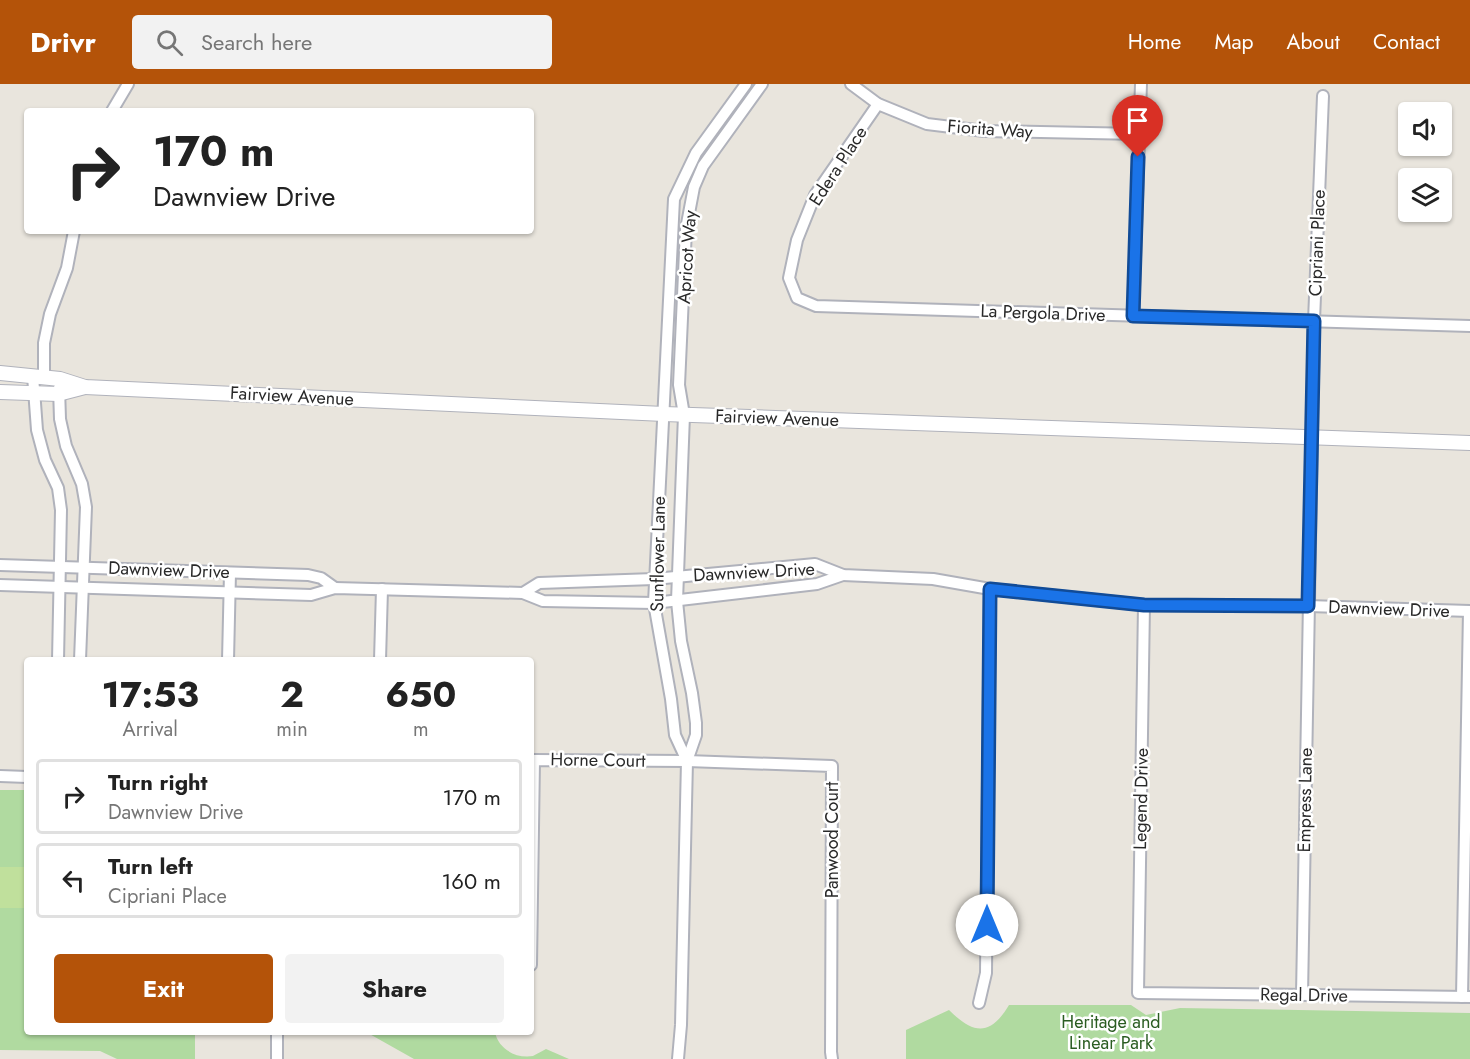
<!DOCTYPE html>
<html lang="en">
<head>
<meta charset="utf-8">
<style>
  :root { --surface:#fff; --page:#f2f2f2; --text:#222; --muted:#767676; --line:#e0e0e0; --accent:#b45309 }
  body { margin:0; font-family:Jost,sans-serif; background:var(--page); color:var(--text); height:100vh; display:flex; flex-direction:column; font-size:22px; white-space:nowrap }
  * { box-sizing:border-box; margin:0 }
  p { font-size:20px; color:var(--muted) }
  .icon { flex:none; width:33px; height:33px; fill:none; stroke:currentColor; stroke-width:2; stroke-linecap:round; stroke-linejoin:round }
  .map { position:relative; flex:1; overflow:hidden }
  .panel { position:absolute; left:24px; top:573px; width:510px; height:378px; display:flex; flex-direction:column; background:var(--surface); border-radius:6px; box-shadow:0 2px 4px #0004 }
  .panel>* { flex:none }
  .hud { position:absolute; left:24px; top:24px; width:510px; height:126px; border-radius:6px; box-shadow:0 2px 4px #0004; background:#fff; color:var(--text); overflow:hidden }
  .tools { position:absolute; left:1398px; top:18px; display:grid; gap:12px }
  .tools a { display:grid; place-items:center; width:54px; height:54px; border-radius:6px; background:var(--surface); box-shadow:0 2px 4px #0004; font-size:30px }
  .pin { position:absolute; display:grid; place-items:center; width:51px; height:51px; color:#fff; margin:-62px -26px; border-radius:50% 50% 50% 0; rotate:-45deg; box-shadow:0 0 6px #0007 }
  .pin .icon { rotate:45deg }
  .me { position:absolute; width:66px; margin:-33px; rotate:0deg; stroke-linejoin:round; filter:drop-shadow(0 0 4px #0008) }
  .turn { display:flex; align-items:center; gap:21px; height:126px; padding:0 30px; font-size:27px }
  .turn .icon { width:78px; height:78px; stroke-width:2.5 }
  .turn b { display:block; font-size:42px; line-height:51px }
  .eta { display:flex; justify-content:space-evenly; align-items:center; height:102px; text-align:center }
  .eta b { font-size:36px; font-weight:700; line-height:42px }
  .primary-button { display:flex; gap:12px; margin-top:auto; padding:12px 30px }
  .primary-button a { flex:1; height:69px; border-radius:6px; background:var(--accent); color:#fff; font-size:24px; font-weight:700; line-height:69px; text-align:center }
  .primary-button a+a { background:var(--page); color:var(--text) }
  ul { padding:0; list-style:none }
  li { display:flex; align-items:center; gap:18px; height:75px; margin:0 12px 9px; padding:0 18px; border:3px solid var(--line); border-radius:6px }
  li div { flex:1 }
  li b { display:block; font-size:22px }
  li em { font-style:normal }
  header { display:flex; align-items:center; gap:36px; box-sizing:border-box; height:84px; padding:0 30px; background:var(--accent); color:#fff }
  header strong { font-size:28px }
  nav { display:flex; gap:33px; margin-inline-start:auto; font-size:21px }
  .search { width:420px; height:54px; background:var(--page); display:flex; align-items:center; gap:15px; box-sizing:border-box; padding:0 21px; border-radius:6px; color:var(--muted); font-size:22px }
  .map>svg:first-child { display:block }
  .green { fill:#b0daa0 }
  .pitch { fill:#c0e09c }
  .lines { fill:none; stroke-linecap:round; stroke-linejoin:round }
  .minor-casing { stroke:#b0b2bb; stroke-width:14 }
  .tertiary-casing { stroke:#b0b2bb; stroke-width:16 }
  .minor { stroke:#fff; stroke-width:10 }
  .tertiary { stroke:#fff; stroke-width:14 }
  .route-casing { stroke:#114b97; stroke-width:15 }
  .route { stroke:#1a73e8; stroke-width:10 }
  .labels { text-anchor:middle; dominant-baseline:central; stroke-width:5; stroke-linejoin:round; paint-order:stroke }
  .street-label { font-size:18px; fill:#292929; stroke:#fff }
  .park-label { font-size:18px; fill:#2b5d22; stroke:#fff }
</style>
</head>
<body>
<header>
<strong>Drivr</strong>
<div class="search"><svg class="icon" aria-label="search" viewBox="0 0 24 24"><circle cx="10" cy="10" r="6"/><path d="M15 15l6 6"/></svg>Search here</div>
<nav><a>Home</a><a>Map</a><a>About</a><a>Contact</a></nav>
</header>
<div class="map">
<svg width="1470" height="975" viewBox="0 0 1470 975">
  <rect width="100%" height="100%" fill="#e9e5dd"/>
  <!-- green -->
  <g class="green">
    <path d="M0,706H27V948H195V975H117L100,967L0,966Z"/>
    <path d="M1009,921H1131L1146,931L1180,924L1470,929V975H906V946L949,926C973,950 990,953 1009,921Z"/>
    <path d="M366,948H495C498,964 515,975 533,972C537,970 542,967 546,965L569,975H414Z"/>
  </g>
  <!-- pitch -->
  <rect class="pitch" x="0" y="783" width="27" height="41"/>
  <g class="lines">
    <!-- minor casing -->
    <g class="minor-casing">
      <g id="minor">
        <path d="M851,0L878,20L927,40L984,47L1139,50"/>
        <path d="M878,20L815,111L797,156L789,194L797,214L816,222L1470,242"/>
        <path d="M112,27L128,0"/>
        <path d="M1133,232L1141,0"/>
        <path d="M33,292L37,346L45,376L58,404L61,426L58,576"/>
        <path d="M44,293V259L50,230L67,184L74,147"/>
        <path d="M59,304L60,335L66,362L82,400L86,423L80,576"/>
        <path d="M0,481L308,491L321,494L335,504"/>
        <path d="M0,501L311,511L335,504L523,509L543,517L654,519L817,500L843,491"/>
        <path d="M523,509L539,499L654,495L815,480L843,491L933,495L990,505L1144,521L1308,522L1470,527"/>
        <path d="M1144,521L1138,909L1470,913"/>
        <path d="M228,576L230,489"/>
        <path d="M380,576L382,505"/>
        <path d="M687,677L675,651L671,615L654,519L674,115L696,69L746,0"/>
        <path d="M0,692L27,693"/>
        <path d="M531,881L534,676L687,677L832,682L831,968L832,975"/>
        <path d="M1302,911L1314,237L1323,12"/>
        <path d="M1462,913L1469,527"/>
        <path d="M979,919L986,889L990,505"/>
        <path d="M277,975V948"/>
        <path d="M678,975L681,941L687,677L696,651V639L692,609L681,557L677,517L684,331L679,301L686,145L694,103L703,82L762,0"/>
      </g>
    </g>
    <!-- tertiary casing -->
    <g class="tertiary-casing">
      <g id="tertiary">
        <path d="M0,289L60,295L85,303L664,330L1470,359"/>
        <path d="M0,308L58,310L85,303"/>
      </g>
    </g>
    <!-- minor -->
    <use href="#minor" class="minor"/>
    <!-- tertiary -->
    <use href="#tertiary" class="tertiary"/>
  </g>
  <g class="lines">
    <!-- route casing -->
    <g class="route-casing">
      <path id="route" d="M987,841L990,505L1144,521L1308,522L1314,237L1133,232L1138,73"/>
    </g>
    <!-- route -->
    <use href="#route" class="route"/>
  </g>
  <g class="labels">
    <!-- street labels -->
    <g class="street-label">
      <text transform="translate(990 45) rotate(4)">Fiorita Way</text>
      <text transform="translate(838 82) rotate(-57)">Edera Place</text>
      <text transform="translate(1317 159) rotate(-88)">Cipriani Place</text>
      <text transform="translate(687 173) rotate(-86)">Apricot Way</text>
      <text transform="translate(1043 229) rotate(2)">La Pergola Drive</text>
      <text transform="translate(292 312) rotate(3)">Fairview Avenue</text>
      <text transform="translate(777 334) rotate(2)">Fairview Avenue</text>
      <text transform="translate(658 470) rotate(-89)">Sunflower Lane</text>
      <text transform="translate(169 486) rotate(2)">Dawnview Drive</text>
      <text transform="translate(754 488) rotate(-3)">Dawnview Drive</text>
      <text transform="translate(1389 525) rotate(2)">Dawnview Drive</text>
      <text transform="translate(598 676) rotate(1)">Horne Court</text>
      <text transform="translate(1141 715) rotate(-89)">Legend Drive</text>
      <text transform="translate(1305 716) rotate(-89)">Empress Lane</text>
      <text transform="translate(832 756) rotate(-90)">Panwood Court</text>
      <text transform="translate(1304 911) rotate(1)">Regal Drive</text>
    </g>
    <!-- park labels -->
    <g class="park-label">
      <text x="1111" y="938">Heritage and<tspan x="1111" dy="21">Linear Park</tspan></text>
    </g>
  </g>
</svg>
<div class="tools">
<a><svg class="icon" aria-label="sound" viewBox="0 0 24 24"><path d="M4 9h4l5-4v14l-5-4H4zM17 9q2 3 0 6"/></svg></a>
<a><svg class="icon" aria-label="layers" viewBox="0 0 24 24"><path d="M12 4l9 5-9 5-9-5zM3 14l9 5 9-5"/></svg></a>
</div>
<div class="pin" style="left:1138px;top:73px;background:#d93025"><svg class="icon" aria-label="arrive" viewBox="0 0 24 24"><path d="M6 21V4h12l-3 4 3 4H6"/></svg></div>
<svg class="me" style="left:987px;top:841px" viewBox="-20 -20 40 40"><circle r="19" fill="#fff"/><path d="M0-13L10 11 0 6-10 11z" fill="#1a73e8"/></svg>
<div class="hud">
<div class="turn"><svg class="icon" aria-label="right" viewBox="0 0 24 24"><path d="M7 20v-9h11M14 6l5 5-5 5"/></svg><div><b>170 m</b>Dawnview Drive</div></div>
</div>
<section class="panel">
<div class="eta">
<div><b>17:53</b><p>Arrival</p></div>
<div><b>2</b><p>min</p></div>
<div><b>650</b><p>m</p></div>
</div>
<ul>
<li><svg class="icon" aria-label="right" viewBox="0 0 24 24"><path d="M7 20v-9h11M14 6l5 5-5 5"/></svg><div><b>Turn right</b><p>Dawnview Drive</p></div><em>170 m</em></li>
<li><svg class="icon" aria-label="left" viewBox="0 0 24 24"><path d="M17 20v-9H6M10 6l-5 5 5 5"/></svg><div><b>Turn left</b><p>Cipriani Place</p></div><em>160 m</em></li>
</ul>
<div class="primary-button"><a>Exit</a><a>Share</a></div>
</section>
</div>
</body>
</html>
